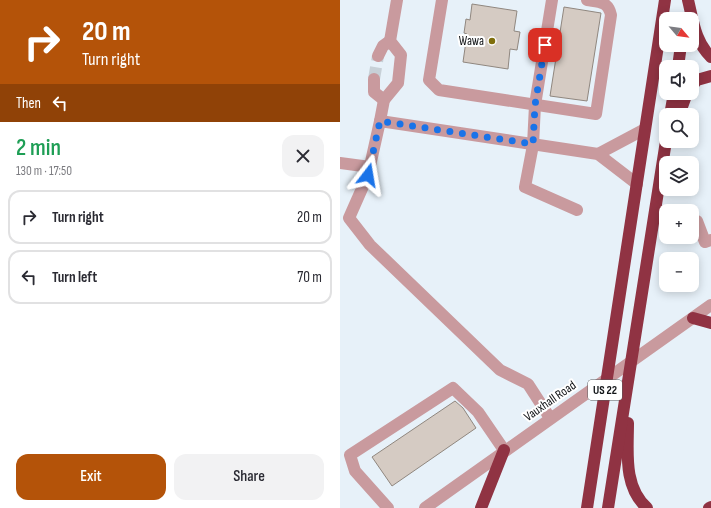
<!DOCTYPE html>
<html lang="en">
<head>
<meta charset="utf-8">
<style>
  :root { --surface:#fff; --page:#f2f2f3; --text:#2b2b33; --muted:#7c7c81; --line:#e1e1e2; --accent:#b45309 }
  body { margin:0; font-family:"Sofia Sans Condensed",sans-serif; background:var(--page); color:var(--text); height:100vh; display:flex; flex-direction:column; font-size:15px; white-space:nowrap }
  * { box-sizing:border-box; margin:0 }
  p { font-size:13px; color:var(--muted) }
  .icon { flex:none; width:22px; height:22px; fill:none; stroke:currentColor; stroke-width:2; stroke-linecap:round; stroke-linejoin:round }
  .map { position:relative; flex:1; overflow:hidden }
  .panel { display:flex; flex-direction:column; background:var(--surface); width:340px }
  .panel>* { flex:none }
  .hud { background:#b45309; color:#fff; overflow:hidden }
  .needle { width:26px; rotate:119deg }
  .tools { position:absolute; left:319px; top:12px; display:grid; gap:8px }
  .tools a { display:grid; place-items:center; width:40px; height:40px; border-radius:8px; background:var(--surface); box-shadow:0 2px 10px #0003; font-size:20px }
  .pin { position:absolute; display:grid; place-items:center; width:34px; height:34px; color:#fff; margin:-17px; border-radius:8px; box-shadow:0 2px 6px #0006 }
  .me { position:absolute; width:44px; margin:-22px; rotate:14deg; stroke-linejoin:round; filter:drop-shadow(0 0 3px #0008) }
  .turn { display:flex; align-items:center; gap:14px; height:84px; padding:0 16px; font-size:18px }
  .turn .icon { width:52px; height:52px; stroke-width:2.5 }
  .turn b { display:block; font-size:28px; line-height:34px }
  .then { display:flex; align-items:center; height:38px; padding:0 16px; background:#0003; gap:8px; font-size:15px }
  .round { display:grid; place-items:center; flex:none; width:42px; height:42px; border-radius:12px; background:var(--page) }
  .summary { display:flex; align-items:center; justify-content:space-between; height:68px; padding:0 16px }
  h1 { font-size:24px; font-weight:600; line-height:30px; color:#1e9e55 }
  .cta { display:flex; gap:8px; margin-top:auto; padding:8px 16px }
  .cta a { flex:1; height:46px; border-radius:12px; background:var(--accent); color:#fff; font-size:16px; font-weight:600; line-height:46px; text-align:center }
  .cta a+a { background:var(--page); color:var(--text) }
  ul { padding:0; list-style:none }
  li { display:flex; align-items:center; gap:12px; height:54px; margin:0 8px 6px; padding:0 8px; border:2px solid var(--line); border-radius:12px }
  li div { flex:1 }
  li b { display:block; font-size:15px }
  li em { font-style:normal }
  main { display:flex; flex:1; min-height:0 }
  .map>svg:first-child { display:block }
  .building { fill:#d5cbc3; stroke:#90877f }
  .lines { fill:none; stroke-linecap:round; stroke-linejoin:round }
  .minor-tunnel { stroke:#c7d0d7; stroke-width:12; stroke-dasharray:12 6; stroke-linecap:butt }
  .minor { stroke:#c99a9e; stroke-width:12 }
  .highway { stroke:#903343; stroke-width:12 }
  .route { stroke:#1a73e8; stroke-width:7; stroke-dasharray:0 12.6 }
  .poi-dot { fill:#7f6e0c; stroke:#fff; stroke-width:1.5 }
  .labels { text-anchor:middle; dominant-baseline:central; stroke-width:4; stroke-linejoin:round; paint-order:stroke }
  .shield { fill:#fff; stroke:#585a5d; stroke-width:1 }
  .shield-label { font-size:12px; font-weight:bold; fill:#111417 }
  .poi-label { font-size:13px; fill:#111417; stroke:#fff; text-anchor:end }
  .street-label { font-size:13px; fill:#111417; stroke:#fff }
</style>
</head>
<body>
<main>
<section class="panel">
<div class="hud">
<div class="turn"><svg class="icon" aria-label="right" viewBox="0 0 24 24"><path d="M7 20v-9h11M14 6l5 5-5 5"/></svg><div><b>20 m</b>Turn right</div></div>
<div class="then">Then<svg class="icon" aria-label="left" viewBox="0 0 24 24"><path d="M17 20v-9H6M10 6l-5 5 5 5"/></svg></div>
</div>
<div class="summary"><div><h1>2 min</h1><p>130 m · 17:50</p></div><a class="round"><svg class="icon" aria-label="close" viewBox="0 0 24 24"><path d="M6 6l12 12M18 6L6 18"/></svg></a></div>
<ul>
<li><svg class="icon" aria-label="right" viewBox="0 0 24 24"><path d="M7 20v-9h11M14 6l5 5-5 5"/></svg><div><b>Turn right</b></div><em>20 m</em></li>
<li><svg class="icon" aria-label="left" viewBox="0 0 24 24"><path d="M17 20v-9H6M10 6l-5 5 5 5"/></svg><div><b>Turn left</b></div><em>70 m</em></li>
</ul>
<div class="cta"><a>Exit</a><a>Share</a></div>
</section>
<div class="map">
<svg width="371" height="508" viewBox="0 0 371 508">
  <rect width="100%" height="100%" fill="#e7f1f9"/>
  <!-- building -->
  <g class="building">
    <path d="M132,4L177,11L174,31L180,32L177,50L170,49L168,69L123,62L127,34L124,33L126,19L130,20Z"/>
    <path d="M224,7L261,13L247,101L210,96Z"/>
    <path d="M115,401L123,408L136,428L52,486L32,457Z"/>
  </g>
  <g class="lines">
    <!-- minor-tunnel -->
    <path class="minor-tunnel" d="M34,79L38,56"/>
    <!-- minor -->
    <g class="minor">
      <path d="M102,0L89,80L99,90L256,114L271,15C268,1 259,2 247,0"/>
      <path d="M212,0L195,105L193,145L185,187L237,210"/>
      <path d="M38,56L43,46L50,41"/>
      <path d="M34,79V92L44,100"/>
      <path d="M40,121L44,100L58,83L61,55L50,41L57,0"/>
      <path d="M258,154L305,129"/>
      <path d="M0,163L30,167"/>
      <path d="M316,210L326,213"/>
      <path d="M352,219L357,221L365,242L371,240"/>
      <path d="M210,418L188,384L160,370L30,245L9,218L28,175L40,121L258,154L297,184"/>
      <path d="M48,508L15,471L10,455L113,388L138,412L164,450"/>
      <path d="M85,508L371,305"/>
    </g>
    <!-- highway -->
    <g class="highway">
      <path d="M348,0C353,20 355,42 371,57"/>
      <path d="M338,67L341,45"/>
      <path d="M352,86L357,80L371,76"/>
      <path d="M330,115L334,93"/>
      <path d="M339,115L347,93"/>
      <path d="M353,318L371,323"/>
      <path d="M288,423C288,452 283,486 307,508"/>
      <path d="M141,508L164,450"/>
      <path d="M247,508L325,0"/>
      <path d="M268,508L326,141"/>
      <path d="M369,508L371,507"/>
    </g>
  </g>
  <g class="lines">
    <!-- route -->
    <path class="route" d="M28,175L40,121L193,144L195,105L205,45"/>
  </g>
  <!-- markers -->
  <circle class="poi-dot" cx="152" cy="41" r="4"/>
  <g class="labels">
    <!-- shield labels -->
    <rect class="shield" x="248" y="380" width="34" height="20" rx="3"/>
    <g class="shield-label">
      <text x="265" y="390">US 22</text>
    </g>
    <!-- poi labels -->
    <g class="poi-label">
      <text x="144" y="41">Wawa</text>
    </g>
    <!-- street labels -->
    <g class="street-label">
      <text transform="translate(210 401) rotate(-35)">Vauxhall Road</text>
    </g>
  </g>
</svg>
<div class="tools">
<a><svg class="needle" viewBox="-14 -14 28 28"><path d="M0-13l5 13h-10z" fill="#e53935"/><path d="M0 13l5-13h-10z" fill="#7c7c81"/></svg></a>
<a><svg class="icon" aria-label="sound" viewBox="0 0 24 24"><path d="M4 9h4l5-4v14l-5-4H4zM17 9q2 3 0 6"/></svg></a>
<a><svg class="icon" aria-label="search" viewBox="0 0 24 24"><circle cx="10" cy="10" r="6"/><path d="M15 15l6 6"/></svg></a>
<a><svg class="icon" aria-label="layers" viewBox="0 0 24 24"><path d="M12 4l9 5-9 5-9-5zM3 14l9 5 9-5"/></svg></a>
<a>+</a>
<a>−</a>
</div>
<div class="pin" style="left:205px;top:45px;background:#d93025"><svg class="icon" aria-label="arrive" viewBox="0 0 24 24"><path d="M6 21V4h12l-3 4 3 4H6"/></svg></div>
<svg class="me" style="left:28px;top:175px" viewBox="-20 -20 40 40"><path d="M0-17L14 15 0 8-14 15z" fill="#1a73e8" stroke="#fff" stroke-width="4"/></svg>
</div>
</main>
</body>
</html>
